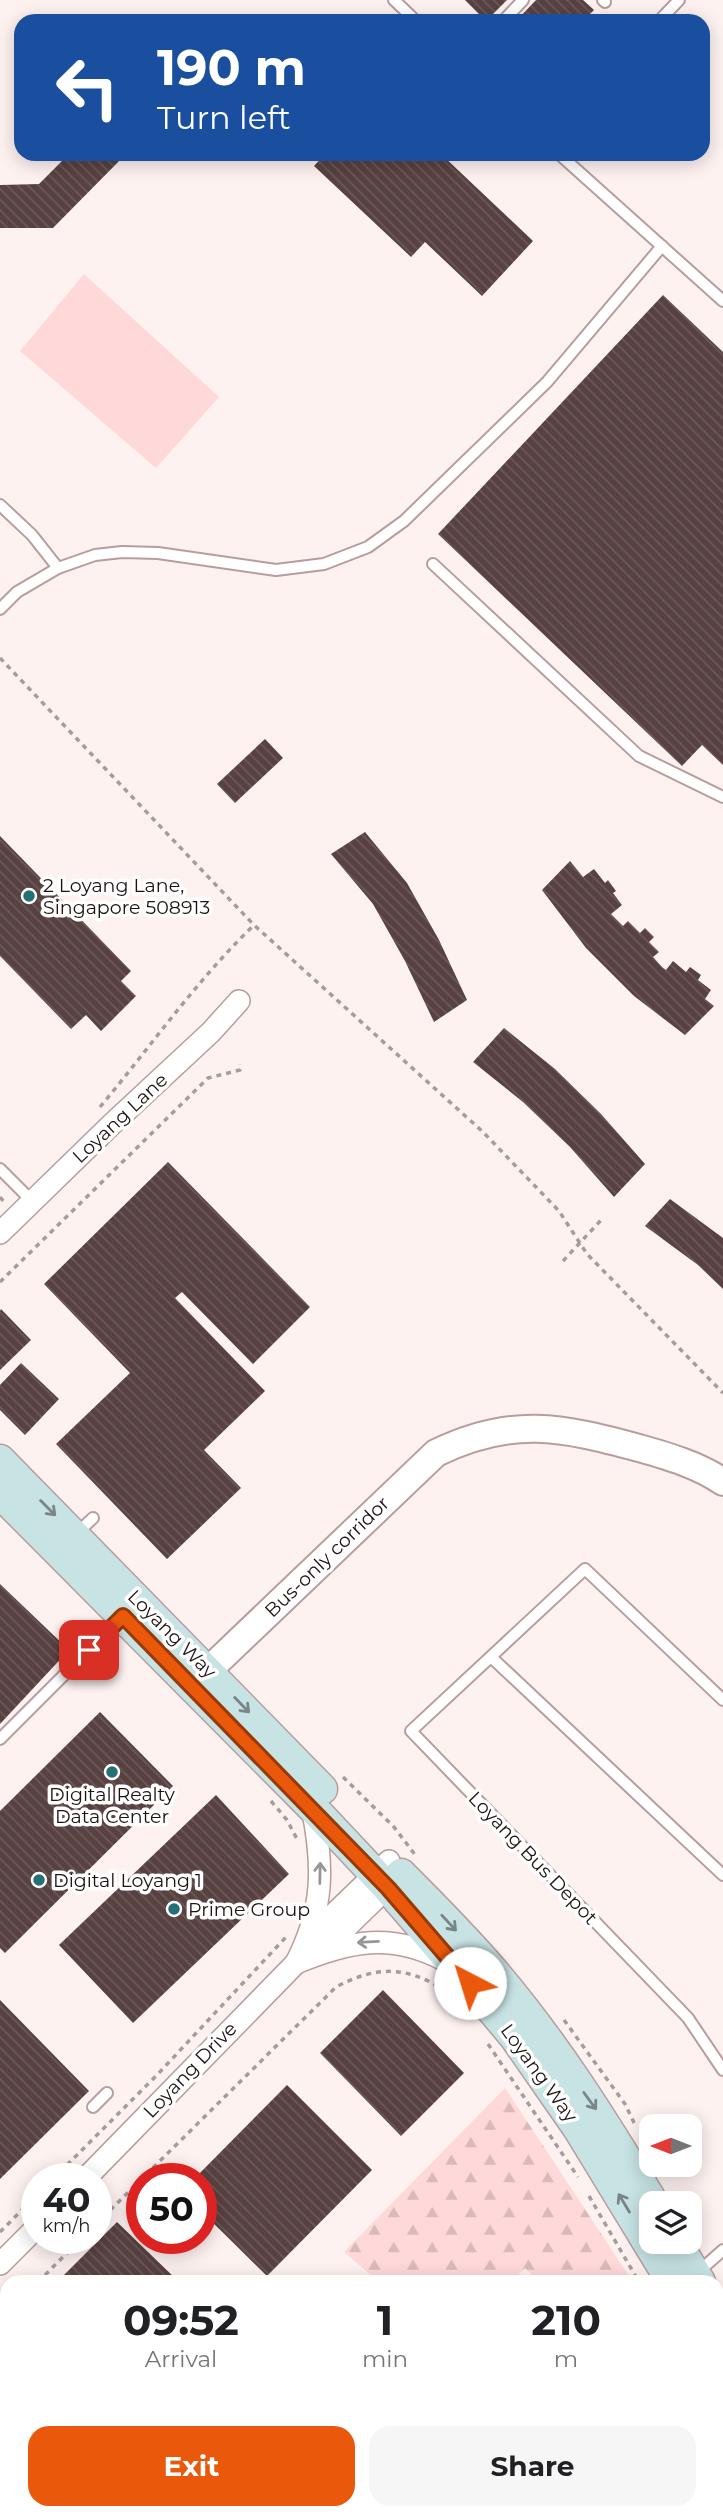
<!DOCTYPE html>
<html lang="en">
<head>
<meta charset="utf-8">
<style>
  :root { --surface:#fff; --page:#f6f6f6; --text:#202124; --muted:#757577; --accent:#ea580c }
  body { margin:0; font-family:Montserrat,sans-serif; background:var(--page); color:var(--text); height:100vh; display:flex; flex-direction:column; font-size:26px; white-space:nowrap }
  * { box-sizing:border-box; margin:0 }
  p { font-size:23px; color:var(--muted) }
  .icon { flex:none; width:38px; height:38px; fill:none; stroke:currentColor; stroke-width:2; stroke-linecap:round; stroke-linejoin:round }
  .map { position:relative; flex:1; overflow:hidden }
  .side { position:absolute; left:0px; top:2275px; width:724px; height:245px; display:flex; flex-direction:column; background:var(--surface); border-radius:21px 21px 0 0; box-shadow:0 4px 18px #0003 }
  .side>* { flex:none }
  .top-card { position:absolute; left:14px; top:14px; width:696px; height:147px; border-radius:21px; box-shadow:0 4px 18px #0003; background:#1a4fa0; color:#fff; overflow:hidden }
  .needle { width:46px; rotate:270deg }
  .fabs { position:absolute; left:639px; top:2114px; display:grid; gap:14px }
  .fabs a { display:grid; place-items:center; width:63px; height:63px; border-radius:14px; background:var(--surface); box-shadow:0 4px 18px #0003; font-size:35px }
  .speed { position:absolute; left:21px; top:2163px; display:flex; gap:14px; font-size:35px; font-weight:700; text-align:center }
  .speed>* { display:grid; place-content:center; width:91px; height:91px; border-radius:50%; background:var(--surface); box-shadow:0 4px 18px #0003; line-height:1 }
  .speed small { font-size:18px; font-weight:400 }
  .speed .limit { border:10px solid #d22; background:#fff; color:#111 }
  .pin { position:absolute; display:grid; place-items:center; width:60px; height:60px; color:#fff; margin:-30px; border-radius:14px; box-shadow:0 4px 10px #0006 }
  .me { position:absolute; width:77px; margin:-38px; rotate:320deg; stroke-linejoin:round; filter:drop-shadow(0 0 5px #0008) }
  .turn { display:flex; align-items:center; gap:24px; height:147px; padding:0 28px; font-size:32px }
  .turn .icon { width:91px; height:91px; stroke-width:2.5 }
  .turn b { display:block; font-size:49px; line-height:60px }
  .eta { display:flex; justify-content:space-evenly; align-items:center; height:119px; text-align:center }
  .eta b { font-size:42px; font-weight:700; line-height:49px }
  .primary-button { display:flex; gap:14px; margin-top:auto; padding:14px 28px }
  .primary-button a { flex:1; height:80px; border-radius:21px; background:var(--accent); color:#fff; font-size:28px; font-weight:700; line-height:80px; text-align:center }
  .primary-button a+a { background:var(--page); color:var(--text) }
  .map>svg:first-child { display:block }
  .grass { fill:#ffd9d9 }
  .forest { fill:url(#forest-firs) }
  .building { fill:url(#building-back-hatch) }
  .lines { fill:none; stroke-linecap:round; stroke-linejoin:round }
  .service-casing { stroke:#b89d9c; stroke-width:14 }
  .minor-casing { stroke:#b89d9c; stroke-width:24 }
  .tertiary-casing { stroke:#b89d9c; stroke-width:30 }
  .secondary-casing { stroke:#b89d9c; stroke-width:33 }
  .path { stroke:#a79c9b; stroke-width:3.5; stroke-dasharray:5 5; stroke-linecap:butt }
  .service { stroke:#fff; stroke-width:10 }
  .minor { stroke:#fff; stroke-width:21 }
  .tertiary { stroke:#fff; stroke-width:26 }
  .secondary { stroke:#c7e3e4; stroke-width:30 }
  .oneway { stroke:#7a8586 }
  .oneway2 { stroke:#999595 }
  .route-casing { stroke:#983908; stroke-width:18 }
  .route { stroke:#ea580c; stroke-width:12 }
  .poi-dot { fill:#257074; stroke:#fff; stroke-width:2.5 }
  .labels { text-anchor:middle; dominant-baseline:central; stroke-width:7; stroke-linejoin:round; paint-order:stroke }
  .poi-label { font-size:19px; fill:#1d1313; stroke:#fff; text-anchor:start }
  .street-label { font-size:19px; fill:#1d1313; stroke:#fff }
</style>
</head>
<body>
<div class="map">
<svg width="723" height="2520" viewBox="0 0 723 2520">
  <defs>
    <pattern id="forest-firs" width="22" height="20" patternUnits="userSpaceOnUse" patternTransform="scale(1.75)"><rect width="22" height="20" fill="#ffd9d9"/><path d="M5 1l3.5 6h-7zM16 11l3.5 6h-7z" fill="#dab9b9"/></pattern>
    <pattern id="building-back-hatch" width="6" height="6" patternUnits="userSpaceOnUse" patternTransform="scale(1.75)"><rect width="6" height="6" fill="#584141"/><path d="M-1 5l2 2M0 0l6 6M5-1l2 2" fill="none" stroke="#6c5959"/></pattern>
  </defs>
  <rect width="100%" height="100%" fill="#fef2f1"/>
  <!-- grass -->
  <path class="grass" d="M84,274L219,397L156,468L20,351Z"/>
  <!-- forest -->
  <path class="forest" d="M505,2088L633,2282H539L525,2268L512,2282H379L344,2252Z"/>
  <!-- building -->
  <g class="building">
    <path d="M465,0H507L486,21Z"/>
    <path d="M536,0H583L594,10L583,21H516Z"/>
    <path d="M69,154H126L53,228H0V185L39,184Z"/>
    <path d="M325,154H441L533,241L482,296L425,242L411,257L314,166Z"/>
    <path d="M663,295L723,352V765L702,745L682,766L438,534Z"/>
    <path d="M265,739L283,758L235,803L217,784Z"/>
    <path d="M365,832L407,883L439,940L467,1000L434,1022L405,961L373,904L331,854Z"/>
    <path d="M0,836L131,971L121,981L136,996L101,1031L86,1015L71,1029L0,956Z"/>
    <path d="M570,861L583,877L594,869L605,883L608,880L616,891L613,893L622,905L611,914L623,926L628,921L640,933L645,928L654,937L649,942L659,952L653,957L662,967L666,970L673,961L686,972L690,967L701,975L698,980L711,990L705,999L714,1006L685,1035L634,996L586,948L542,890Z"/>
    <path d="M504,1028L555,1069L601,1114L645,1164L614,1197L570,1147L523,1102L473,1062Z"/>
    <path d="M168,1162L310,1307L253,1364L182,1292L175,1298L265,1391L204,1450L241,1488L167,1559L56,1444L130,1373L44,1284Z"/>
    <path d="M670,1199L723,1238V1289L698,1265L645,1226Z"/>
    <path d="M1,1309L31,1340L0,1370V1311Z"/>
    <path d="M21,1363L59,1399L25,1435L0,1410V1385Z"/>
    <path d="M0,1584L69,1650L0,1724Z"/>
    <path d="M100,1712L173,1786L5,1953L0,1948V1811Z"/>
    <path d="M216,1795L289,1874L133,2023L59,1945Z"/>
    <path d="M383,1990L464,2073L401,2136L320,2053Z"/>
    <path d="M0,2000L89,2091L0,2179Z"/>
    <path d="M287,2085L372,2170L267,2276L201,2211V2179H194Z"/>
    <path d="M117,2222L179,2282H57Z"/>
    <path d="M7,2332V2439L0,2432V2339Z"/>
    <path d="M80,2513H255L248,2520H87Z"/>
  </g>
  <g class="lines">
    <!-- service casing -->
    <g class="service-casing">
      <g id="service">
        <path d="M394,0L416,21"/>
        <path d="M603,0L605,2"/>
        <path d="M505,19L523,0"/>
        <path d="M659,21L679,0"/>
        <path d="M559,154L723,301"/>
        <path d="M0,505L32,535L58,568"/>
        <path d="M433,564L639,756L723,797"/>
        <path d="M0,609L17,592L58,568L95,555L122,552L158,553L276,570L324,564L368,547L404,521L547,382L662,246"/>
        <path d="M0,1169L32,1201"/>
        <path d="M77,1533L93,1518"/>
        <path d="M491,1657L723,1875"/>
        <path d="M723,1700L585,1569L411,1731L688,2018L723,2070"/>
        <path d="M0,1739L121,1618"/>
        <path d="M93,2107L107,2093"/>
        <path d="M697,2273L723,2250"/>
        <path d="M583,2513L590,2520"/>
        <path d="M420,2520L427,2513"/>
        <path d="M506,2520L513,2513"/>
      </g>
    </g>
    <!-- minor casing -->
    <g class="minor-casing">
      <g id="minor">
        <path d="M0,1233L112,1124L211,1032L239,1001"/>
        <path d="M309,1938L389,1861"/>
        <path d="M325,1948L397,1878"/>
        <path d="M296,1963C349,1941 391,1932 444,1960"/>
        <path d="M85,2179L296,1963C324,1909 324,1866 312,1807"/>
        <path d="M0,2264L37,2227"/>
        <path d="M392,2513L397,2520"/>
        <path d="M0,2515L5,2520"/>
        <path d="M341,2520L349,2513"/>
      </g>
    </g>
    <!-- tertiary casing -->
    <g class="tertiary-casing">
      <path id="tertiary" d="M193,1685L436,1453C512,1416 561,1427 639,1448C667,1456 699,1465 723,1482"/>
    </g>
    <!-- secondary casing -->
    <g class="secondary-casing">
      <g id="secondary">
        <path d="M0,1460L322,1789"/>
        <path d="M0,1493L312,1807L388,1888L455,1966L514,2036L578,2128L672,2282"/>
        <path d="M401,1874C432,1905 464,1937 493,1971C554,2042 605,2123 653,2203"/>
        <path d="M676,2242L700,2282"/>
        <path d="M718,2311L723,2320"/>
        <path d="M718,2358L723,2368"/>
      </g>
    </g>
    <!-- path -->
    <g class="path">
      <path d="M0,658L254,925L483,1132L559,1211L587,1254L723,1393"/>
      <path d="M100,1107C151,1046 196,981 254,925"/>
      <path d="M0,1197L5,1203"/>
      <path d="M563,1261L603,1218"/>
      <path d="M0,1282L208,1078L240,1070V1064"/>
      <path d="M343,1777L394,1827L416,1856"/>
      <path d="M271,1801L287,1820L298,1841"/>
      <path d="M564,2020L625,2104L636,2127"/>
      <path d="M488,2044L578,2177"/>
      <path d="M53,2179L156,2076L287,1936"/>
      <path d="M589,2196L639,2282"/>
      <path d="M96,2224L336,1987C374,1967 403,1965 441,1988"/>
      <path d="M0,2232L37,2195"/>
      <path d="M38,2282L82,2238"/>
      <path d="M0,2319L7,2312"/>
      <path d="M718,2421L723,2431"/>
    </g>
    <!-- service -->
    <use href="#service" class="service"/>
    <!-- minor -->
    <use href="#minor" class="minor"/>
    <!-- tertiary -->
    <use href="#tertiary" class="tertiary"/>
    <!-- secondary -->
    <use href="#secondary" class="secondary"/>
  </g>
  <!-- one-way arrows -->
  <defs><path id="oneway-shaft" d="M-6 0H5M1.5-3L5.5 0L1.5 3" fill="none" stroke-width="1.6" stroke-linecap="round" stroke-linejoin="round" transform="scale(1.75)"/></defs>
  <g class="oneway">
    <use href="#oneway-shaft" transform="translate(48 1508) rotate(45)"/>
    <use href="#oneway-shaft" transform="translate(242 1705) rotate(46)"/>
    <use href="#oneway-shaft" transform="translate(449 1923) rotate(47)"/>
    <use href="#oneway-shaft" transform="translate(590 2101) rotate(54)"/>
    <use href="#oneway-shaft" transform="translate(624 2203) rotate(-121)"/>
  </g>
  <g class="oneway2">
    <use href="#oneway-shaft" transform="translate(320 1873) rotate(-89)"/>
    <use href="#oneway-shaft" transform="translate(368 1942) rotate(177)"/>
  </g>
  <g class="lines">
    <!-- route casing -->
    <g class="route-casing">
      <path id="route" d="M89,1650L123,1616L388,1888L470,1983"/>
    </g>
    <!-- route -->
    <use href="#route" class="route"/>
  </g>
  <!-- markers -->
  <g class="poi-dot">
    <circle cx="29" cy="896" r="7"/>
    <circle cx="112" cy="1772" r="7"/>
    <circle cx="39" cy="1880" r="7"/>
    <circle cx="174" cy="1909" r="7"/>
  </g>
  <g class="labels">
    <!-- poi labels -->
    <g class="poi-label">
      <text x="43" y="885">2 Loyang Lane,<tspan x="43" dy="22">Singapore 508913</tspan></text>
      <text x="112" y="1794" text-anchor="middle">Digital Realty<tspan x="112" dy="22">Data Center</tspan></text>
      <text x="53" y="1880">Digital Loyang 1</text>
      <text x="188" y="1909">Prime Group</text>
    </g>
    <!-- street labels -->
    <g class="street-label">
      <text transform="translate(120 1118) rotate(-43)">Loyang Lane</text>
      <text transform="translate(327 1557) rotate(-44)">Bus-only corridor</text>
      <text transform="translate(172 1634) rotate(45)">Loyang Way</text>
      <text transform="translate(533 1858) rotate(46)">Loyang Bus Depot</text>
      <text transform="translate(190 2070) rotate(-46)">Loyang Drive</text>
      <text transform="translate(539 2073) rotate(54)">Loyang Way</text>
    </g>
  </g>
</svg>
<div class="fabs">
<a><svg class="needle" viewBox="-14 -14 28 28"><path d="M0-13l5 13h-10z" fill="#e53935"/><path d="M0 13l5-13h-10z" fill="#757577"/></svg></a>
<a><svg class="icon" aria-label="layers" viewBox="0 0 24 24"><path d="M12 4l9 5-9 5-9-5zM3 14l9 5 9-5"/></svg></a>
</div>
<div class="speed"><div>40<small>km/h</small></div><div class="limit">50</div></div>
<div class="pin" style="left:89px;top:1650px;background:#d93025"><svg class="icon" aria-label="arrive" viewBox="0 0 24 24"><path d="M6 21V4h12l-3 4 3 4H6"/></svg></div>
<svg class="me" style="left:470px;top:1983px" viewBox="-20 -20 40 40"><circle r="19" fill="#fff"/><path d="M0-13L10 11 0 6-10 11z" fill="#ea580c"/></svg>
<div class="top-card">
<div class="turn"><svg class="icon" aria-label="left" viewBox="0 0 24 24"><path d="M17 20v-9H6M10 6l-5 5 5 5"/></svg><div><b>190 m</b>Turn left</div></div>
</div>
<section class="side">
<div class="eta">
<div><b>09:52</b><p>Arrival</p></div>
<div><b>1</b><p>min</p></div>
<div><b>210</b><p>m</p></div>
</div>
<div class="primary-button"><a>Exit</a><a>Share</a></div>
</section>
</div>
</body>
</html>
